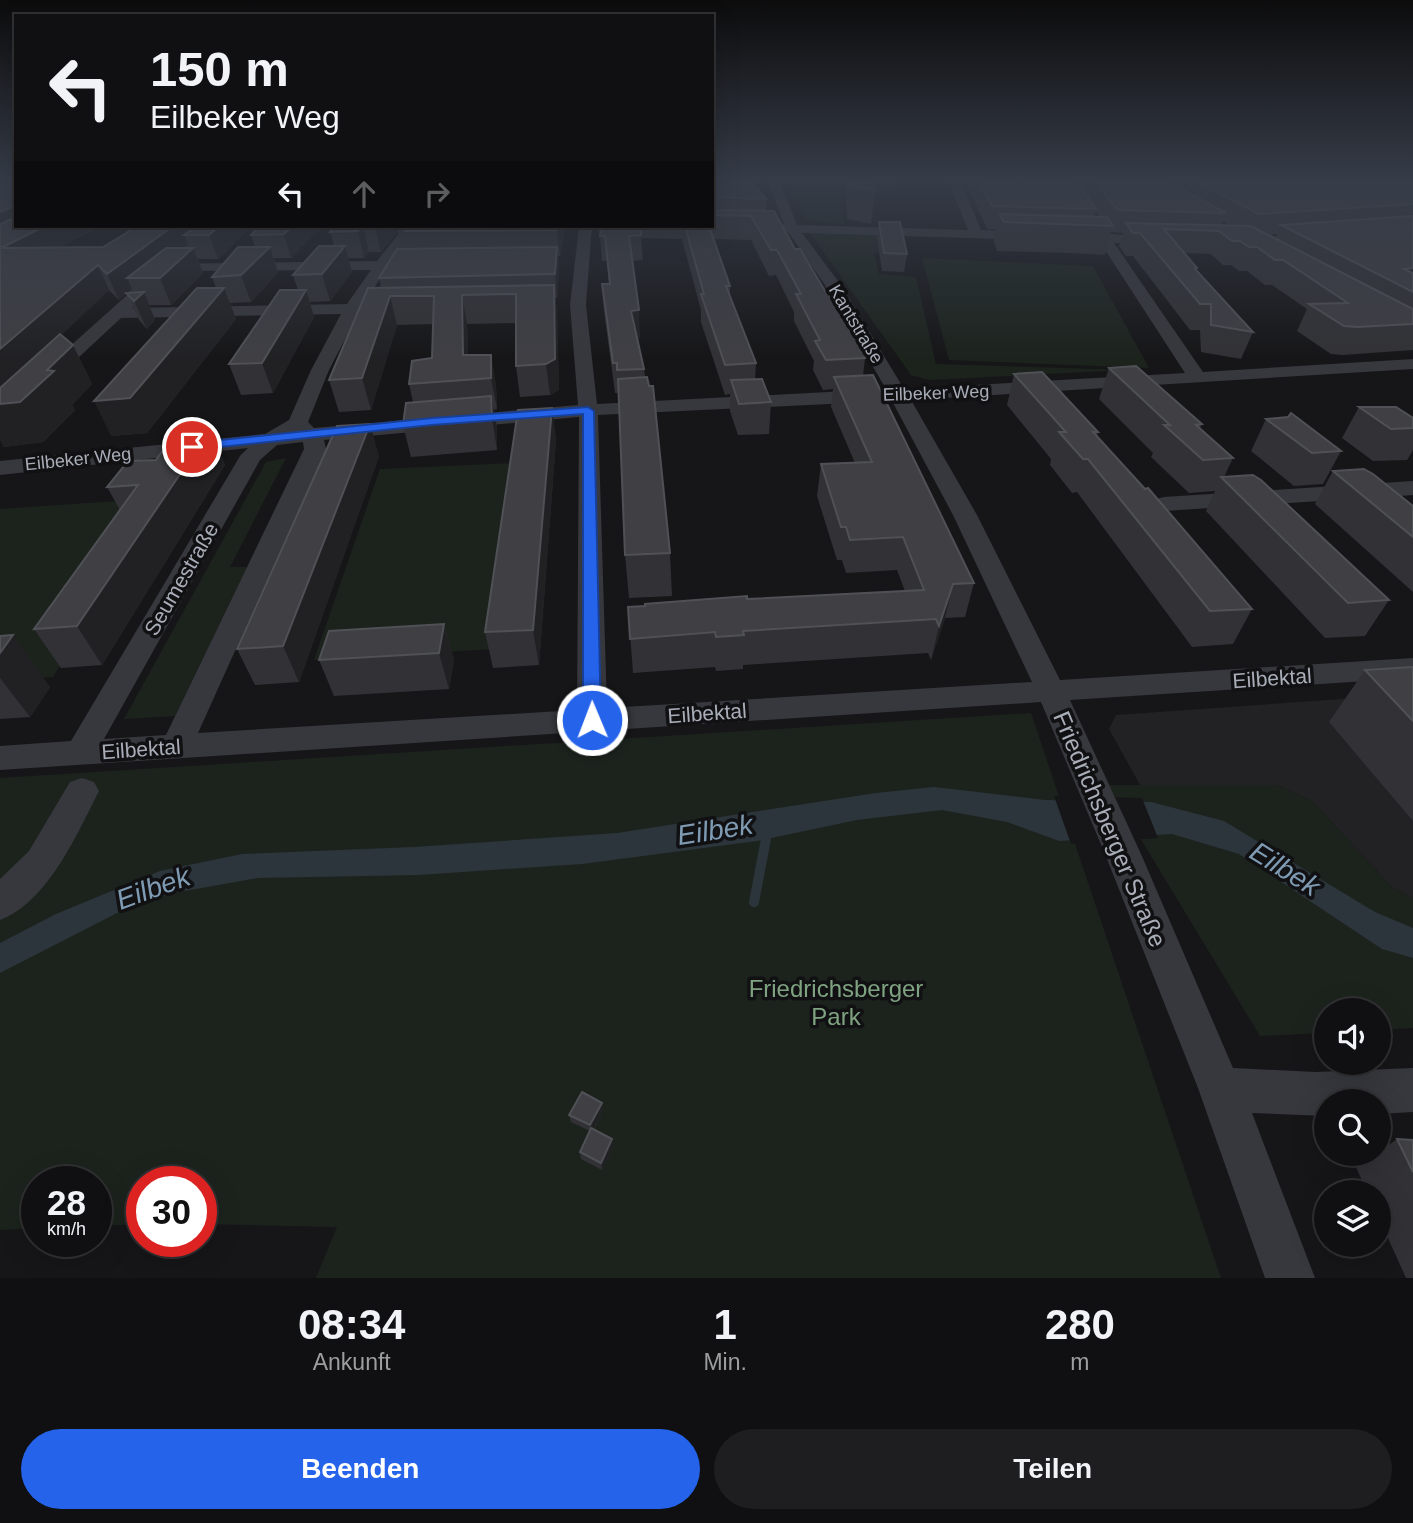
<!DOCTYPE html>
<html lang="de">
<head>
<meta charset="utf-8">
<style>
  :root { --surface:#101012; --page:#1e1e20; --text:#f1f3f6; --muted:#9c9d9f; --line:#303032; --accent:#2563eb }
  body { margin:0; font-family:Helvetica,sans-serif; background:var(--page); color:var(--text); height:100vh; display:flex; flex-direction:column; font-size:26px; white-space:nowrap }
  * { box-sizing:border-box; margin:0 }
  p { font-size:23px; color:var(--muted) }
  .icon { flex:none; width:38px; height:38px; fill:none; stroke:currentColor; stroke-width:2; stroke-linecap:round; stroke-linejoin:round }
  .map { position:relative; height:1278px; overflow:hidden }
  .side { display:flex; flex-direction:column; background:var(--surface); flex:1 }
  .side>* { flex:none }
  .banner { position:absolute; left:14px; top:14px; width:700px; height:214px; border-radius:0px; box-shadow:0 7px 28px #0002,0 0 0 2px var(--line); background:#101012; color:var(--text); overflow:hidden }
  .fabs { position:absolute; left:1314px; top:998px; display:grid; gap:14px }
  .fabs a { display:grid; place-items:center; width:77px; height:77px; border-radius:50%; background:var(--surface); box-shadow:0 7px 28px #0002,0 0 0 2px var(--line); font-size:35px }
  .speed { position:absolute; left:21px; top:1166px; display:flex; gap:14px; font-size:35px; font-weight:700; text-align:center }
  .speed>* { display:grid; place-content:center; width:91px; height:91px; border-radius:50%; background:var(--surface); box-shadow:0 7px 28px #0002,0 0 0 2px var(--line); line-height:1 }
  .speed small { font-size:18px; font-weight:400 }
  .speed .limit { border:10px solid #d22; background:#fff; color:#111 }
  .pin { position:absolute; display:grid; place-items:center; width:60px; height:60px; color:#fff; margin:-30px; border:4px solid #fff; border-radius:50%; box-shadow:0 2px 7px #0007 }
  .me { position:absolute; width:77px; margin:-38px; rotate:359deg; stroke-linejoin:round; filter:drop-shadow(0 0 5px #0008) }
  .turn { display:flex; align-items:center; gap:24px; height:147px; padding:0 21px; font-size:32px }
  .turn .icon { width:91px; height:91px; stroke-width:2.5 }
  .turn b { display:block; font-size:49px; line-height:60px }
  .lanes { display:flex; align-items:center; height:66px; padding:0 21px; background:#0003; justify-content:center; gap:35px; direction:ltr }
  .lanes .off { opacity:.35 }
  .eta { display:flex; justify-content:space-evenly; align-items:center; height:119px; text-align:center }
  .eta b { font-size:42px; font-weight:600; line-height:49px }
  .primary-button { display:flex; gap:14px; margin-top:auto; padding:14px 21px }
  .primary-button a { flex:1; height:80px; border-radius:42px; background:var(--accent); color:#fff; font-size:28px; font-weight:600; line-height:80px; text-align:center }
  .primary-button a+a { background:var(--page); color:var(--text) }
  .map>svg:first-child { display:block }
  .built { fill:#222225 }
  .green { fill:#1c231d }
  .water { fill:#2c353c }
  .pier { fill:#161618 }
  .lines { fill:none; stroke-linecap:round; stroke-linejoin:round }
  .stream { stroke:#2c353c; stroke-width:10 }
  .minor { fill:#37383d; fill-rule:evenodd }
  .wall { fill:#323236; fill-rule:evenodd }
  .shaded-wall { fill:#212124 }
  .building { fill:#3f3f44; stroke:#4f5156; stroke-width:2 }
  .route { fill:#2563eb; stroke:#184099; stroke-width:2 }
  .labels { text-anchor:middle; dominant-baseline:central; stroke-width:7; stroke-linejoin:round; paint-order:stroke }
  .far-street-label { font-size:18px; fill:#a8adb8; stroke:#111113 }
  .street-label { font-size:21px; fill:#a8adb8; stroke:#111113 }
  .near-street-label { font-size:24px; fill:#a8adb8; stroke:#111113 }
  .near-park-label { font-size:24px; fill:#7fa381; stroke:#111113 }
  .near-water-label { font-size:28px; font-style:italic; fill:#7f9bb3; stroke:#111113 }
</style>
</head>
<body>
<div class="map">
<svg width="1413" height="1278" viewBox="0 0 1413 1278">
  <rect width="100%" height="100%" fill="#161618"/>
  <!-- built -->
  <path class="built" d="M1413,694V898L1392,887L1312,801L1277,785H1140L1109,729L1116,715Z"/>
  <!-- green -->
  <g class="green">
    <path d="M787,180H899L901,193L838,191L844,224L806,220Z"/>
    <path d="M810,233L883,235L885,251L874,254L879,274L916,277L936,364L1127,370L929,380L911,375Z"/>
    <path d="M922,258L1093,266L1149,368L949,360Z"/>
    <path d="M286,458L230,567H247L175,716L124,719L266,462Z"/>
    <path d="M515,463L492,649L314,660L380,469Z"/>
    <path d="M132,500L144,527L53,677L0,681V509Z"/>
    <path d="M1031,713L1221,1278H316L337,1227L201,1224V1181H142V1224L96,1226V1181H37V1228L0,1230V778Z"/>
    <path d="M1108,785H1277L1312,801L1392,887L1413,898V1028L1379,1030V1010H1326V1033L1260,1036Z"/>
  </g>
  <!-- water -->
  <path class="water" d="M934,787L1045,800L1151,802L1224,821L1375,912L1413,928V958L1382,949L1239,854L1172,834L1059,841L1007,822L942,810L857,820L757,841L582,864L419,875L258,878L213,886L173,893L121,911L0,973V943L56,914L160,871L242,854L414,847L617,833L876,793Z"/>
  <!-- pier -->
  <path class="pier" d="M1054,796L1142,798L1158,838L1071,844Z"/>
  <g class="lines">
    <!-- stream -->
    <path class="stream" d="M754,902L766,839"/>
    <!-- minor -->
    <g class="minor">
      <path d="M767,180H779L797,225L968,230L948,180H960L981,230L1032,232L1039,236L1032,240L802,233L841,285L904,389L1185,373L1100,242L1073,241L1066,237L1073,233L1094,234L1059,180H1071L1108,234L1163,237V243L1158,244L1114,243L1203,372L1413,359V369L911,400L977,515L1060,680L1413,658V678L1070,700L1141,854L1233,1068L1316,1072L1413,1068V1112L1379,1114V1101H1326V1116L1252,1113L1315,1278H1265L1198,1088L1105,854L1041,702L0,770V746L71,741L240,456L248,448L0,475V461L265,434L289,420L311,370L341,314L121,318L7,424L0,426V409L126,296H138L140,299L132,308L347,304L371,270L170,271L163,267L165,264L377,261L405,226H418L392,261L398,262L400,265L398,268L386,269L364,304L373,309L371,312L358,314L329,370L308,422L314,428L578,405L570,305L579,226H592L586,305L597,404L886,389L825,285L788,232L774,231L772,228L784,224ZM892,401L953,515L1032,682L607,708L598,415ZM579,417L577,710L198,733L326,449L324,440ZM303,442L304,449L166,735L104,739L260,460L277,445Z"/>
      <path d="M1413,481V495L1164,511L1156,509L1152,504L1156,499L1164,497Z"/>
      <path d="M82,778L94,782L99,791C77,834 48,902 0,920V879L29,851L70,782Z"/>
    </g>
  </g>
  <!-- wall -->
  <g class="wall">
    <path d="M0,180L16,226H252L218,259H198L203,273L171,305H149L155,320L147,329L139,320L127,293L119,300L109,290L61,335L73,345L92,384L72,405L75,410L43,442L4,447L0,440ZM94,229L130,230L103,247H61Z"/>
    <path d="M712,180L766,199V211L795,249L865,358L863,376L974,583L965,617L945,618L931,660L928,653L743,665V669L716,671L715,667L633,673L628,607L747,599L905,591L897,570L846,573L842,560H837L817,496L821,464L855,463L831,407L833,389L823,390L813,370L814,361L794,321V312L776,275L769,276L751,240L714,239L730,286V296L756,363L755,379L771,402L769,434L738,435L730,411V394L725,395L701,322V310L682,239L641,238L643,260L632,261L640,338L637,339L644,369L670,553L672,596L629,598L625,555L618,393H615L604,311L602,284H609L607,261H602L600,236L601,226H712Z"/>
    <path d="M847,180H874L875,190L871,224L847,219L846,192Z"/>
    <path d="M965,180H1413V350L1343,355L1331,354L1297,331L1307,309L1272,285H1265L1247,271H1239L1231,265H1223L1211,254L1185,253L1197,268V270L1253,332L1241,359L1201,352L1200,330H1190L1133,256H1126L1119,246L1123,233L1111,232L1105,255L1070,253L997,251L994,242L996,229H987ZM1096,211L1100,217H1094ZM1223,221L1231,226H1221ZM1277,234L1275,238L1268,235Z"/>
    <path d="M879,222L907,254L904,272L882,271L877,239Z"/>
    <path d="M259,226H322L291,258H274L278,273L251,302L230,303L236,319L147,433L111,436L216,288L212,277L255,247L251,235Z"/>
    <path d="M336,226H566L560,256H558L559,269L557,298H555L557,313L559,390L550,395L520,397L516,366V323L467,324L468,355H491L496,386L497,409L494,410L497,427V450L411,457L403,425L413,402L409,384L432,358L433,324L397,325L371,410L339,412L329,380L381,288L379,278L402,249L398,231L381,252H369L364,258H348L352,272L330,301L310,302L314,317L273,393L241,395L229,364L298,290L293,275L334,246L330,232Z"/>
    <path d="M1109,368L1202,424L1200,428L1233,458L1224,477L1389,600L1365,636L1325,638L1206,511L1215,491L1189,493L1151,457L1153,453L1099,399Z"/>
    <path d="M1014,374L1098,432L1097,437L1252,609L1233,644L1192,647L1077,492L1072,493L1050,465L1051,459L1007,405Z"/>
    <path d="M1359,407L1413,418V450L1407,460L1373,461L1342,438Z"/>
    <path d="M552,408L556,440L539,665L493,668L485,632Z"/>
    <path d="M1288,417L1341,451L1323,484L1294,486L1251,451L1266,419Z"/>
    <path d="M210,430L225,465L102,665L61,668L34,629L120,510L107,487Z"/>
    <path d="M379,456L299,682L255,685L237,649Z"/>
    <path d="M1333,471L1413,506V592L1315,504Z"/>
    <path d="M444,624L454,660L449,689L334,696L319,660Z"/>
    <path d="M0,636L50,687L30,717L0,719Z"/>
    <path d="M1413,667V821L1329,722L1365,670Z"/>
    <path d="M602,1103L603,1111L594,1130L614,1147L602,1170L581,1159L580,1152L590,1131L571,1122L569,1115Z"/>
    <path d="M1397,1139L1413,1140V1278H1406L1379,1218V1192H1367L1356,1167L1377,1153H1379V1152Z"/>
  </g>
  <!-- shaded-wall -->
  <g class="shaded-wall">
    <path d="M16,205V226L0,240V212Z"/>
    <path d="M45,226H92L94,229L14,272L1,248Z"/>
    <path d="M173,226H212L184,235L188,245L146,278H127L132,289L119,300L107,274Z"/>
    <path d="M219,226H252L218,259L209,235Z"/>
    <path d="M293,226H322L291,258L284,234Z"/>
    <path d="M363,226L369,252L364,258L358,231Z"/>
    <path d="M375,226H402H397L398,231L381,252Z"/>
    <path d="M558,226H566L560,256L557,230Z"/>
    <path d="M345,246L352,272L330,301L322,274Z"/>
    <path d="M270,247L278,273L251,302L241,275Z"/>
    <path d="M557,247L559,269L557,298L555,274Z"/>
    <path d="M193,248L203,273L171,305L160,278Z"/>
    <path d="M98,265L109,290L0,393V349Z"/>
    <path d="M1413,268V291L1404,269Z"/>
    <path d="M554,285L557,313L559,390L550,395L546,364Z"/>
    <path d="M224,288L236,319L147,433L111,436L94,401Z"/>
    <path d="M306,290L314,317L273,393L262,363Z"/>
    <path d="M144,292L155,320L147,329L134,301Z"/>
    <path d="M462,295L467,324L469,379L463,355Z"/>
    <path d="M390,296L397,325L371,410L362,378Z"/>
    <path d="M639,310L640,338L633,339L631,311Z"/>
    <path d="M73,345L92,384L72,405L75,410L43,442L4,447L0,440V404L47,370Z"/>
    <path d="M491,355L496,386L497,409L491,378Z"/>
    <path d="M491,396L497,427V450L492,418Z"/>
    <path d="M552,408L556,440L539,665L533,630Z"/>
    <path d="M370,424L379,456L299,682L283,646Z"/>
    <path d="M210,430L225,465L102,665L77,626Z"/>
    <path d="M953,584L945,618L931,660L939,626Z"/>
    <path d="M444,624L454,660L449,689L439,653Z"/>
    <path d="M13,635L50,687L30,717L0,678V653Z"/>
    <path d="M602,1103L603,1111L592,1133L590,1125Z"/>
    <path d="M612,1139L614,1147L602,1170L601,1163Z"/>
  </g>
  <!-- building -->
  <g class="building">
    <path d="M0,180H16V205L0,212Z"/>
    <path d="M712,180H749L766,199L712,197Z"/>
    <path d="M850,180H874L875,190L850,186Z"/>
    <path d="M978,180H1075L1096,209L992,206Z"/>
    <path d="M1095,180H1169L1174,185L1226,213L1117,210Z"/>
    <path d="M1194,180H1413V204L1259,214Z"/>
    <path d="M712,210L774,211L795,249H800L825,291H827L863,349L865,358L826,360L815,341L820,340L796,294H801L777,250H771L751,216L712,215Z"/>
    <path d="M1000,214L1107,217L1113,226L1004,222Z"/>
    <path d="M1413,216V268L1404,269L1413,273V292L1281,225Z"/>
    <path d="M16,217V226H45L1,248L103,247L138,226H173L107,274L98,265L0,349V224Z"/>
    <path d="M879,222H900L907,254L884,253Z"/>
    <path d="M1126,223L1251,226L1413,309V324L1357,327L1344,326L1309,304L1348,303L1283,260H1275L1257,247H1249L1240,241H1232L1219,231L1164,229L1197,268L1195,269L1253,332L1211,325V304H1200L1140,233H1133Z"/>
    <path d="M197,226H219L209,235H184Z"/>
    <path d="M259,226H293L284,234L251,235Z"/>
    <path d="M336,226H375H363L358,231L330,232Z"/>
    <path d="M397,226H558L557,230L405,231L408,227Z"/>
    <path d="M601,226H641V235L629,236L639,310L631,311L644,369L617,370V363H613L602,284H610L605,236H600Z"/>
    <path d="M685,226H709L730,286H726L756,363L725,365L701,294H704Z"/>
    <path d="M319,246H345L322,274L293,275Z"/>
    <path d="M238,247H270L241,275L212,277Z"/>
    <path d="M557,247L555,274L379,278L397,249Z"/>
    <path d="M166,248H193L160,278H127Z"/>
    <path d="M554,285L555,359L546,364L516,366V294L462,295L463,355H491V378L409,384L412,361L432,358L434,296H390L362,378L329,380L368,288Z"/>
    <path d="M197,288H224L130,398L94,401Z"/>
    <path d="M280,290H306L262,363L229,364Z"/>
    <path d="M144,292L134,301L126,293Z"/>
    <path d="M60,334L73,345L47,370L54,371L20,402L0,404V388Z"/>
    <path d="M1136,366L1202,424L1196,425L1233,458L1203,460L1164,425H1170L1109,368Z"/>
    <path d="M1042,372L1098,432H1093L1145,489L1148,488L1252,609L1210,611L1088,459H1083L1059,432H1066L1014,374Z"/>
    <path d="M873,375L974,583L953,584L939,626L936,619L743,631L744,635L716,637L715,632L630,639L628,607L645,606V604L747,596V599L924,590L903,537L850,540L846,527H841L821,464L872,462L834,377Z"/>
    <path d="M647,377L649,386H653L670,553L625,555L618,379Z"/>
    <path d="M762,379L771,402L739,404L731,380Z"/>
    <path d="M491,396L492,418L403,425L406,403Z"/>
    <path d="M1359,407H1396L1413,418V428L1391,429Z"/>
    <path d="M552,408L533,630L485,632L518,410Z"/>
    <path d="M1291,413L1341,451L1312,453L1266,419L1288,417Z"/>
    <path d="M370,424L283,646L237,649L337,426Z"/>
    <path d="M210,430L77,626L34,629L138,485L107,487L128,461L156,460L177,431Z"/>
    <path d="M1364,469L1373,474L1413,506V537L1333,471Z"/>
    <path d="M1253,475L1261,480L1389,600L1348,603L1221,477Z"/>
    <path d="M444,624L439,653L319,660L329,631Z"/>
    <path d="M13,635L0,653V636Z"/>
    <path d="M1413,667V721L1365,670Z"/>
    <path d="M582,1092L602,1103L590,1125L569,1115Z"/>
    <path d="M591,1128L612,1139L601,1163L580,1152Z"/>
    <path d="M1397,1139L1413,1140V1172Z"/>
  </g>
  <!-- sky -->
  <linearGradient id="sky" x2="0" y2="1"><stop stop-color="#0c0c0d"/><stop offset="0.5" stop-color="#363c48"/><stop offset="1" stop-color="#363c48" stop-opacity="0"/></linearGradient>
  <rect width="1413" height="359" fill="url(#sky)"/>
  <!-- route -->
  <path class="route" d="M588,407L594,411L601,720L598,725H586L583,720V414L432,425L192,450L186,447L192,443L432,418Z"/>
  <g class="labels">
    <!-- far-street labels -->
    <g class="far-street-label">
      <text transform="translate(856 324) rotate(59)">Kantstraße</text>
      <text transform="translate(936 393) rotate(-2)">Eilbeker Weg</text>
      <text transform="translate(78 459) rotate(-6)">Eilbeker Weg</text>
    </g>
    <!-- street labels -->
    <g class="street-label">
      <text transform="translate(181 579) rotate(-60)">Seumestraße</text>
      <text transform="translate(1272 678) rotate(-4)">Eilbektal</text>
      <text transform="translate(707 713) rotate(-4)">Eilbektal</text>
      <text transform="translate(141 749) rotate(-4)">Eilbektal</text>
    </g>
    <!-- near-street labels -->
    <g class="near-street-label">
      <text transform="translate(1110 829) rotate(67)">Friedrichsberger Straße</text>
    </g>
    <!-- near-park labels -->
    <g class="near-park-label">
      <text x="836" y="988">Friedrichsberger<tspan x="836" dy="28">Park</tspan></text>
    </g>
    <!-- near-water labels -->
    <g class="near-water-label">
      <text transform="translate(715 830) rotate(-9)">Eilbek</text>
      <text transform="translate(1285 869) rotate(32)">Eilbek</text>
      <text transform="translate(153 888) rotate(-20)">Eilbek</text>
    </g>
  </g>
</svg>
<div class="fabs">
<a><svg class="icon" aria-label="sound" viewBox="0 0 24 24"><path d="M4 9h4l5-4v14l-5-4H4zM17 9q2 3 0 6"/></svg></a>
<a><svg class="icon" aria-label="search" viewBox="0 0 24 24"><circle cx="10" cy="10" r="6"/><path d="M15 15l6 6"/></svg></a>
<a><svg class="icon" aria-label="layers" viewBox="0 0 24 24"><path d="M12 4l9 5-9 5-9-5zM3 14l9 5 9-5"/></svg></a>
</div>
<div class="speed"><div>28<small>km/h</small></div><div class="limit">30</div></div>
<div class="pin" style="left:192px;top:447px;background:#d93025"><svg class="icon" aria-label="arrive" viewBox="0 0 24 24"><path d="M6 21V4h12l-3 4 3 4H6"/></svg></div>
<svg class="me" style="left:592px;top:720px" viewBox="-20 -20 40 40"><circle r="17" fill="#2563eb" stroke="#fff" stroke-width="3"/><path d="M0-11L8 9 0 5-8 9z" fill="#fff"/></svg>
<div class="banner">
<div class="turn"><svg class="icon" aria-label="left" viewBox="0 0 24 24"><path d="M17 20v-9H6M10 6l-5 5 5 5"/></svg><div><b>150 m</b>Eilbeker Weg</div></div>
<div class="lanes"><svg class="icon" aria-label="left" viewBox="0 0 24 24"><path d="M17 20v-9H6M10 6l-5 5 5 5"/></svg><svg class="icon off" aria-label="ahead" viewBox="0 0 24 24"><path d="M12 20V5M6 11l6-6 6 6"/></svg><svg class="icon off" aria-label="right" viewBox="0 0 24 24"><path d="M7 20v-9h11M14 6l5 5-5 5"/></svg></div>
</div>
</div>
<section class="side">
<div class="eta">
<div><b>08:34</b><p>Ankunft</p></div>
<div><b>1</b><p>Min.</p></div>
<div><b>280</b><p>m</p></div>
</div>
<div class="primary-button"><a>Beenden</a><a>Teilen</a></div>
</section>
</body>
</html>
